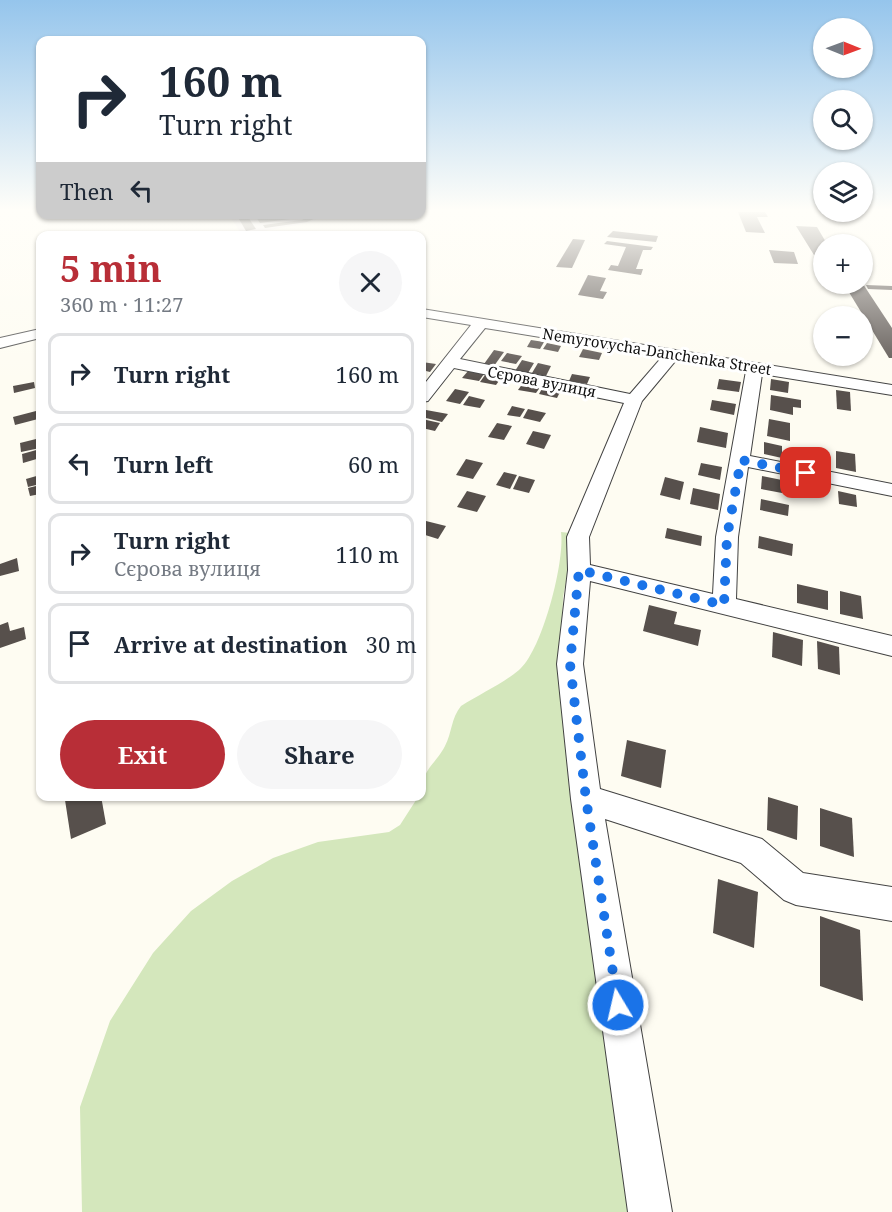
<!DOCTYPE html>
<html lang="en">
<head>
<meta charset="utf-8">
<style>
  :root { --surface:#fff; --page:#f6f6f7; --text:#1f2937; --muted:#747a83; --line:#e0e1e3; --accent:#b82e37 }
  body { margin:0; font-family:"Noto Serif",serif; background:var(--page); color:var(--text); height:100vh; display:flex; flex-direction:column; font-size:22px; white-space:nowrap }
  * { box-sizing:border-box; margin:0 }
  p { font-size:20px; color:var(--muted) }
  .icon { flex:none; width:33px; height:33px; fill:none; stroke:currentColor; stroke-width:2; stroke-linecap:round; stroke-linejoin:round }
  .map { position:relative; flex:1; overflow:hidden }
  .panel { position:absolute; left:36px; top:231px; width:390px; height:570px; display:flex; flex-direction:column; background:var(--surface); border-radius:12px; box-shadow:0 2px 4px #0004 }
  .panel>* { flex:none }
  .top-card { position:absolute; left:36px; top:36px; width:390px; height:183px; border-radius:12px; box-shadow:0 2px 4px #0004; background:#fff; color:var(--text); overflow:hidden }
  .needle { width:39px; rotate:91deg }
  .tools { position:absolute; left:813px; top:18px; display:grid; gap:12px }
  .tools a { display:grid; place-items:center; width:60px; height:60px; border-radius:50%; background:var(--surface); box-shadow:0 2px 4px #0004; font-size:30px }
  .pin { position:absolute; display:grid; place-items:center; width:51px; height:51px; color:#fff; margin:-26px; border-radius:12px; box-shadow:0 3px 9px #0006 }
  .me { position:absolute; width:66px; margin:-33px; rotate:351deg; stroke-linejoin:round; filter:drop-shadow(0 0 4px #0008) }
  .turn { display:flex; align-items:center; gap:21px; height:126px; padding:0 24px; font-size:27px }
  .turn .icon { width:78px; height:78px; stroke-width:2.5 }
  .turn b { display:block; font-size:42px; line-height:51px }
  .then { display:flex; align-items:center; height:57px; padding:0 24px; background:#0003; gap:12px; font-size:22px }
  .round { display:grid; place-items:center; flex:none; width:63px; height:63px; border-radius:32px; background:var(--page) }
  .overview { display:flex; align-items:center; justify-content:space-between; height:102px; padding:0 24px }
  h1 { font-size:36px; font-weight:700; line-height:45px; color:var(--accent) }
  .action { display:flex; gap:12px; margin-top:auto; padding:12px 24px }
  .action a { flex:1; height:69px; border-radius:36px; background:var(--accent); color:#fff; font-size:24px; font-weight:700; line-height:69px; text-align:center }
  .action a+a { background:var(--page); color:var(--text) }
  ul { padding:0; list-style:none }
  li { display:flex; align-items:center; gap:18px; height:81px; margin:0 12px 9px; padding:0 12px; border:3px solid var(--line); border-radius:12px }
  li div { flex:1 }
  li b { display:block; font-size:22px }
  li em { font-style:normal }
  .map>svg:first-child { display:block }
  .industrial { fill:#ece4ed }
  .green { fill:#d4e7bc }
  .building { fill:#57504c }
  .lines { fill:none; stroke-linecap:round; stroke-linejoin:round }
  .minor-casing { stroke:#424242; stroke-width:2 }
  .minor { fill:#fff; fill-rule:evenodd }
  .route { stroke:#1a73e8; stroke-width:10; stroke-dasharray:0 18 }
  .labels { text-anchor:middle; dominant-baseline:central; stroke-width:6; stroke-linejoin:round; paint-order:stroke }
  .far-street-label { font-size:15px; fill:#0f0f0f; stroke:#fff }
</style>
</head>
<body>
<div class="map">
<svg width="892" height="1212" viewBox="0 0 892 1212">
  <rect width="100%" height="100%" fill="#fefcf2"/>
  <!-- industrial -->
  <path class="industrial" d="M229,215H326L308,223L242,235Z"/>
  <!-- green -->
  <path class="green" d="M561,532L570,533L572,550L563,597L561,660L635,1212H82L80,1107L110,1021L153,953L191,911L232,881L273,858L318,842L389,832L400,825L418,797L422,796C422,767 434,767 445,746C452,733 451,718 461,706C480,694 502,684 519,670C542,651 565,562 561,532Z"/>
  <!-- building -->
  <g class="building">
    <path d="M738,212H765L768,217H757L765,233L746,232Z"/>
    <path d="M236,214H246L256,229L246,231Z"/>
    <path d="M276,214H294L297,218L260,223L256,217Z"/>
    <path d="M313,214H324L307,222L265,228L263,225L302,220Z"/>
    <path d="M796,226L817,227L827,244H824V255H814Z"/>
    <path d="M613,231L658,236L656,242L607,237Z"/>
    <path d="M573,239L585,240L572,268L556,267Z"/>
    <path d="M607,241L653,247L651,250H643L636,269H643L641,275L608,270L611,265L618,266L626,247L604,244Z"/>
    <path d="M769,250L794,252L798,264L774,263Z"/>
    <path d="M588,275L606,278L600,291L607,292L603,299L578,295Z"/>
    <path d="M844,284H863L892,328V358H889Z"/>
    <path d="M866,285L892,286V290L868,289Z"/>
    <path d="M531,340L544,342L540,349L527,347Z"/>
    <path d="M547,343L561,346L558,352L543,349Z"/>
    <path d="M583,349L602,353L599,360L579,357Z"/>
    <path d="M494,350L504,352L494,366L484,364Z"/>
    <path d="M507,353L522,356L516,364L501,361Z"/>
    <path d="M522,360L534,363L528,373L515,371Z"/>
    <path d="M422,362L436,364L430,372L422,370Z"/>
    <path d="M538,363L551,366L546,376L532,373Z"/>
    <path d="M468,371L484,374L479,381L462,378Z"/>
    <path d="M572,374L590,377L587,384L569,381Z"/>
    <path d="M485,375L501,378L496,385L480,382Z"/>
    <path d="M719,379L741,382L739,392L717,389Z"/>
    <path d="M771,379L789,382L788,393L770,390Z"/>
    <path d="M34,382L35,388L14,393L13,386Z"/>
    <path d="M523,383L541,386L536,393L518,390Z"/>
    <path d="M543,387L561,390L557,398L539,394Z"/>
    <path d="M455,389L469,392L460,404L446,401Z"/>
    <path d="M836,390L850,392L851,411L837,409Z"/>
    <path d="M771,395L801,400V408L793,407V415L770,410Z"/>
    <path d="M469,396L485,400L480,408L463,405Z"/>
    <path d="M712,400L736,404L734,415L710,410Z"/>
    <path d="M512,406L525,409L520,417L507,415Z"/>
    <path d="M528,409L546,413L540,422L523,418Z"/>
    <path d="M426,410L448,414L442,422L422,417Z"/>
    <path d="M36,411L38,419L15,425L13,417Z"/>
    <path d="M422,419L440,423L435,431L422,428Z"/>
    <path d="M769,419L790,423V441L767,436Z"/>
    <path d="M497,423L512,426L504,440L488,437Z"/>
    <path d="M700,427L728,433L726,448L697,442Z"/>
    <path d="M533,431L551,435L544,449L526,444Z"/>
    <path d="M40,438V448L21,452L20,443Z"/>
    <path d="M764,442L782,446V458L764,454Z"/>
    <path d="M40,449V458L23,463L22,454Z"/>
    <path d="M836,451L855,454L856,472L836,468Z"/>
    <path d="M466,459L483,463L473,479L456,475Z"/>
    <path d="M701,463L722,467L720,480L698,475Z"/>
    <path d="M504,472L517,475L510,489L496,485Z"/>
    <path d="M40,475V484L28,487L26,479Z"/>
    <path d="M519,476L535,480L529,493L513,489Z"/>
    <path d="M762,476L782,480V493L761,489Z"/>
    <path d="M665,477L684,482L680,500L660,495Z"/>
    <path d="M40,485V494L30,496L28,488Z"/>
    <path d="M693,488L720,494L718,510L690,504Z"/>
    <path d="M467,491L486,496L477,512L457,507Z"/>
    <path d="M838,491L856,495L857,507L839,504Z"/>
    <path d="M761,499L789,505L788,516L760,510Z"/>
    <path d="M426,521L446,526L438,539L422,534Z"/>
    <path d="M667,528L702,536L701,546L665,538Z"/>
    <path d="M759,536L793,544L792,556L758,548Z"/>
    <path d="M17,558L19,571L0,576V564Z"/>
    <path d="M797,584L828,591V610L797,603Z"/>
    <path d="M840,591L861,596L863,619L840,614Z"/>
    <path d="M649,605L677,612L674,624L701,630L698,646L643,631Z"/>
    <path d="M8,622L10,631L24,627L26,639L0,648V625Z"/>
    <path d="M773,632L803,640L802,666L772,657Z"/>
    <path d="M817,641L839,647L840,675L818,669Z"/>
    <path d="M627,740L666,750L661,788L621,776Z"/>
    <path d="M74,796H101L106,824L71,839L65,800Z"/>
    <path d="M768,797L798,806L797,840L767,830Z"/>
    <path d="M820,808L852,818L854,857L820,846Z"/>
    <path d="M718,879L758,892L754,948L713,933Z"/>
    <path d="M820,916L860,930L863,1001L820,986Z"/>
  </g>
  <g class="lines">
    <!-- minor casing -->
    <g class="minor-casing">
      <g id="minor">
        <path d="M422,309L892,385V395L762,374L750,456L892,484V496L748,467L738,537L736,599L892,636V656L590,581L583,664L600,789L762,839L803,873L892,887V921L796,905L784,900L741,863L605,819L672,1212H628L571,799L557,664L568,570L567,537L624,403L454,368L428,401L422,402V387L471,325L422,317ZM485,328L662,357L630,394L460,359ZM677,359L746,371L716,537L713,594L590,565L589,537L642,401Z"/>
        <path d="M40,329V338L0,348V338Z"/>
      </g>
    </g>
    <!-- minor -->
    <use href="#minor" class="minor"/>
  </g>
  <!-- sky -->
  <linearGradient id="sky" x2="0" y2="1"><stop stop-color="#95c5ec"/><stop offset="0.55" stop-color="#fffef9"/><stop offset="1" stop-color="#fffef9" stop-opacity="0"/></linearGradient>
  <rect width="892" height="382" fill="url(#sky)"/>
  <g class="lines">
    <!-- route -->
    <path class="route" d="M618,1005L586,799L570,664L579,570L724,605L727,537L741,460L806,473"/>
  </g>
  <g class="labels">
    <!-- far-street labels -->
    <g class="far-street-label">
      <text transform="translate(657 351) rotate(9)">Nemyrovycha-Danchenka Street</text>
      <text transform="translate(542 381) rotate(11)">Сєрова вулиця</text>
    </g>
  </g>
</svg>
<div class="tools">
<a><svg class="needle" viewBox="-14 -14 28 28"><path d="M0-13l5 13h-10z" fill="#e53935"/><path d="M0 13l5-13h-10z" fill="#747a83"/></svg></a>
<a><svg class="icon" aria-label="search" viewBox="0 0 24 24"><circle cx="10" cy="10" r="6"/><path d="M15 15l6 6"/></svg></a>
<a><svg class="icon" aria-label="layers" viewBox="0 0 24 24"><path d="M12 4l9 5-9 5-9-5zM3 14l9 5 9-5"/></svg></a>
<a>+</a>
<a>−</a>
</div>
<div class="pin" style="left:806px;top:473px;background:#d93025"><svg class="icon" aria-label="arrive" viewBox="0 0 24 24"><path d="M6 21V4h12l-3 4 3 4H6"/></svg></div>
<svg class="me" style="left:618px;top:1005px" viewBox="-20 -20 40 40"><circle r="17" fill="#1a73e8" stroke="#fff" stroke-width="3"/><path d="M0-11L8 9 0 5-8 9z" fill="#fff"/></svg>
<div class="top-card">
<div class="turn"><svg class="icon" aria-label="right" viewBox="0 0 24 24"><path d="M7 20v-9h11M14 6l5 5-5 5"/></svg><div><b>160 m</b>Turn right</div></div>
<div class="then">Then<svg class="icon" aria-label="left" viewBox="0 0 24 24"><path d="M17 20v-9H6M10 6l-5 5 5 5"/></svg></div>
</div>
<section class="panel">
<div class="overview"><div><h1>5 min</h1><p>360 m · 11:27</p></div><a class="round"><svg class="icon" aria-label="close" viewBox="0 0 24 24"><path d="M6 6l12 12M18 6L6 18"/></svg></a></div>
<ul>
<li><svg class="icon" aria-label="right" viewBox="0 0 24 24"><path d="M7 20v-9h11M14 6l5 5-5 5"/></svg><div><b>Turn right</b></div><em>160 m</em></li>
<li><svg class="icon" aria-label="left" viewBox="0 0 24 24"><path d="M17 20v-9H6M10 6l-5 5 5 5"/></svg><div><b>Turn left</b></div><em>60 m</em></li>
<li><svg class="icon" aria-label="right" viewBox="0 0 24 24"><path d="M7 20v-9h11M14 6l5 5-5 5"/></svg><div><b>Turn right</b><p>Сєрова вулиця</p></div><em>110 m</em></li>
<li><svg class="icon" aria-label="arrive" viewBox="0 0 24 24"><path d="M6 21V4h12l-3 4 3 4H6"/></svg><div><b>Arrive at destination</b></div><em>30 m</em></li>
</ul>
<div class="action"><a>Exit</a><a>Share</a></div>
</section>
</div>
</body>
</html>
